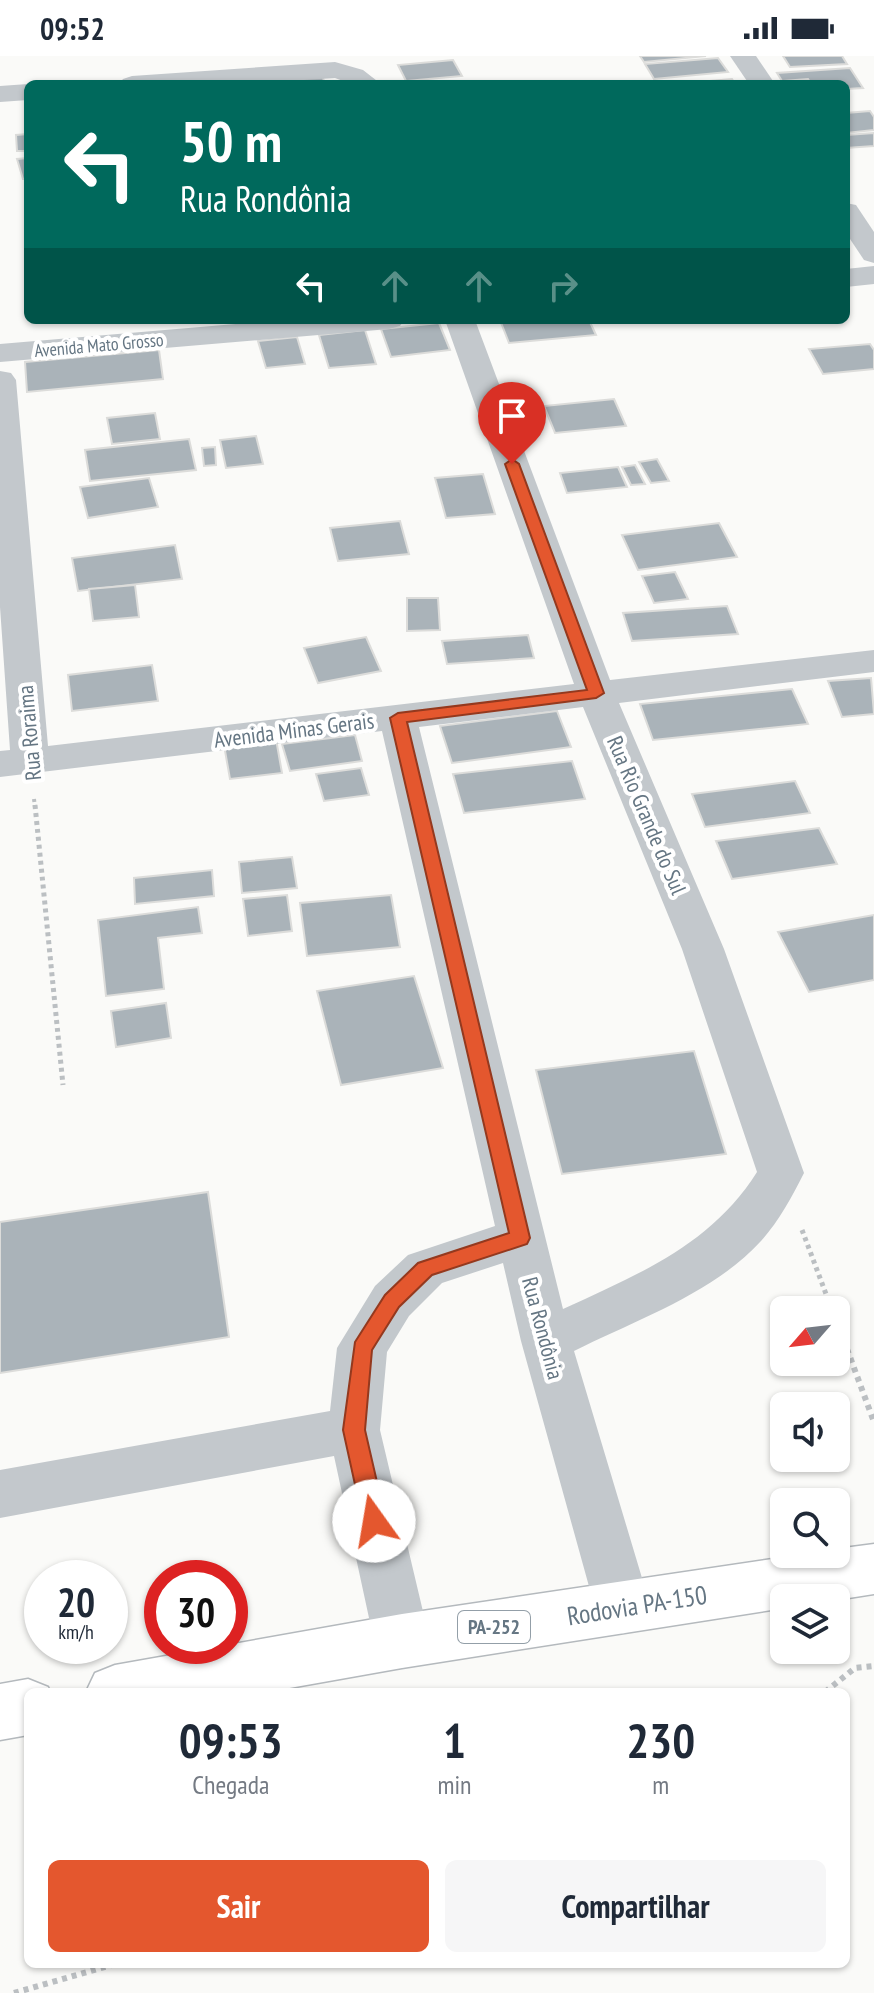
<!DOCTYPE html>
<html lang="pt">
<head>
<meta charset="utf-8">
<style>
  :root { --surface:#fff; --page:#f6f6f7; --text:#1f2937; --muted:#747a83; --accent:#e4572e }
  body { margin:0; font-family:"PT Sans Narrow",sans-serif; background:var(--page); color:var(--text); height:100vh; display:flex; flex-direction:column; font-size:30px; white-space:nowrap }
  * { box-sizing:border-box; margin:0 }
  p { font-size:26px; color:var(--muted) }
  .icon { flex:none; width:44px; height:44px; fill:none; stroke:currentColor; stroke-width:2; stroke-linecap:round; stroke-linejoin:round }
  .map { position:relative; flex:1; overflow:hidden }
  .panel { position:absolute; left:24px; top:1632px; width:826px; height:280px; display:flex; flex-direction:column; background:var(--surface); border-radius:12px; box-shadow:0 2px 6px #0004 }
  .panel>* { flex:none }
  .guide { position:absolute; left:24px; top:24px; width:826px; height:244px; border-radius:12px; box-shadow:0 2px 6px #0004; background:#00695c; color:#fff; overflow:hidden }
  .needle { width:52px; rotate:242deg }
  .controls { position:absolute; left:770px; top:1240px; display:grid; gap:16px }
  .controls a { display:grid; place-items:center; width:80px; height:80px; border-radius:12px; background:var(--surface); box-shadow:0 2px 6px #0004; font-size:40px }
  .speed { position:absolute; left:24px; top:1504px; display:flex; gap:16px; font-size:40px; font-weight:700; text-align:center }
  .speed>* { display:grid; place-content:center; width:104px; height:104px; border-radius:50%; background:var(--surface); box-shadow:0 2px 6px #0004; line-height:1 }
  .speed small { font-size:20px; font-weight:400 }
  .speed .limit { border:12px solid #d22; background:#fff; color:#111 }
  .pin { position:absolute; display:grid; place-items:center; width:68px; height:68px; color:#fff; margin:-82px -34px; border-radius:50% 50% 50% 0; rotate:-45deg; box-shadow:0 0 8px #0007 }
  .pin .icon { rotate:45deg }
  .me { position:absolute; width:88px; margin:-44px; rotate:347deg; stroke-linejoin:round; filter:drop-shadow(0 0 6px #0008) }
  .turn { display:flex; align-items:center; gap:28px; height:168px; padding:0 24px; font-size:36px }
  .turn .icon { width:104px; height:104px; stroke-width:2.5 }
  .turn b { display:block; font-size:56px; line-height:68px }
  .lanes { display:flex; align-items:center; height:76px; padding:0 24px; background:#0003; justify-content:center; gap:40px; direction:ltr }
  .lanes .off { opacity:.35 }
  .eta { display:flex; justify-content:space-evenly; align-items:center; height:136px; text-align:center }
  .eta b { font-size:48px; font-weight:600; line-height:56px }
  .cta { display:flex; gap:16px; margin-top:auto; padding:16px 24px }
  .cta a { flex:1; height:92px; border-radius:12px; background:var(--accent); color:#fff; font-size:32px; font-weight:600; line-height:92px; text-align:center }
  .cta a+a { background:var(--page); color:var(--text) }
  .status { display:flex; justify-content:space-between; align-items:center; height:56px; padding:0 40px; background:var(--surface); direction:ltr }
  .status svg { height:22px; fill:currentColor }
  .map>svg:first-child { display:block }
  .building { fill:#aab3b9; stroke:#dcdcda; stroke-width:2 }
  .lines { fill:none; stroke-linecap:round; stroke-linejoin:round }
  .highway-casing { stroke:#b4b9bd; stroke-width:3 }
  .path-far2 { stroke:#bbbfc2; stroke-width:4; stroke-dasharray:3 3; stroke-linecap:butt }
  .path-far1 { stroke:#bbbfc2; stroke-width:5; stroke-dasharray:4 4; stroke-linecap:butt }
  .path { stroke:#bbbfc2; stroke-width:6; stroke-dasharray:5 5; stroke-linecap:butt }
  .minor { fill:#c3c8cc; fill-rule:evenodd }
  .highway { fill:#fff; fill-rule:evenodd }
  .route { fill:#e4572e; stroke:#94391e; stroke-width:2 }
  .labels { text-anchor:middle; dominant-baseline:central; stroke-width:8; stroke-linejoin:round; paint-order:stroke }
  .far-street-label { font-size:18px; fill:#657683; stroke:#fff }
  .shield { fill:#fff; stroke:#939fa8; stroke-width:2 }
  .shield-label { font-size:20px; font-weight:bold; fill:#657683 }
  .street-label { font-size:22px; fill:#657683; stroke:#fff }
  .near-street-label { font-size:26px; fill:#657683; stroke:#fff }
</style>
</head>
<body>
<div class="status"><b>09:52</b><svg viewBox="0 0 49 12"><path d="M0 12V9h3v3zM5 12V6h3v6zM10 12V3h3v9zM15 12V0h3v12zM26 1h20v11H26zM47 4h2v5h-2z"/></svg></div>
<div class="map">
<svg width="874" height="1937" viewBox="0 0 874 1937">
  <rect width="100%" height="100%" fill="#fafaf8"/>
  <!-- building -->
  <g class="building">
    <path d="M640,0H706L644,6Z"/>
    <path d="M783,0H842L847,8L790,11Z"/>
    <path d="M718,2L728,16L654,23L645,8Z"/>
    <path d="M453,4L462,20L406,25L398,9Z"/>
    <path d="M850,12L863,32L846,33V28H811L808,23L782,25L777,17Z"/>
    <path d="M321,16L325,28H247L245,21Z"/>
    <path d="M732,23L735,28H675Z"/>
    <path d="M870,55L874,61V74L846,77V57Z"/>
    <path d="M874,77V90L846,92V79Z"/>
    <path d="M28,78V95H17L16,79Z"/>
    <path d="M28,102V123H23L17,103Z"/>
    <path d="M500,264H589L596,279L509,287Z"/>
    <path d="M439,267L450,294L391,301L381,273Z"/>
    <path d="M365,274L376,308L329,312L319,279Z"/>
    <path d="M297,281L305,308L266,312L258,285Z"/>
    <path d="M870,288L874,294V313L823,318L809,293Z"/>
    <path d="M159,294L163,323L27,336L25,306Z"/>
    <path d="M614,343L626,370L555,377L544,350Z"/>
    <path d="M155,357L160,383L112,388L107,362Z"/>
    <path d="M256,380L263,408L226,412L220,384Z"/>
    <path d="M189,383L196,414L90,425L85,394Z"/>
    <path d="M215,391L216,409L204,410L202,392Z"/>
    <path d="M657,403L669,425L651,427L639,406Z"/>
    <path d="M635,409L645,428L631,429L622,411Z"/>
    <path d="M618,411L627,431L567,437L560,417Z"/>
    <path d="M483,418L495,458L446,462L435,422Z"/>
    <path d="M149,422L158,451L88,462L80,431Z"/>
    <path d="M400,465L409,498L338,505L330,472Z"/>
    <path d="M719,467L737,501L638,514L622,479Z"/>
    <path d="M175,489L182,523L78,535L72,502Z"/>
    <path d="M675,516L688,543L654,547L642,520Z"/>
    <path d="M135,529L139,561L93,565L89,533Z"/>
    <path d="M407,542H438L440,574L407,575Z"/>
    <path d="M727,550L738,578L632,585L623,557Z"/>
    <path d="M528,579L534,602L447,608L442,585Z"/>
    <path d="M366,581L381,615L318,627L304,592Z"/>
    <path d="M152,609L158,645L72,655L68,619Z"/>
    <path d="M871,622L874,658L842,661L828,625Z"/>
    <path d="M792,633L808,668L653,684L640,648Z"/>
    <path d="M557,655L571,691L452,707L440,670Z"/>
    <path d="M355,679L362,705L290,715L282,688Z"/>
    <path d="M276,683L282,717L230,723L224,689Z"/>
    <path d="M572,705L585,743L464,757L453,718Z"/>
    <path d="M361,712L369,739L324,745L316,718Z"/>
    <path d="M795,725L810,757L705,771L692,738Z"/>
    <path d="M819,772L837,808L732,823L716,785Z"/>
    <path d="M292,801L297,832L242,837L239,806Z"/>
    <path d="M212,814L214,840L135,848L134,822Z"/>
    <path d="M287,839L292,875L248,880L243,843Z"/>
    <path d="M391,839L400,891L307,900L300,847Z"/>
    <path d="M198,851L202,877L158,882L164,933L106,940L98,864Z"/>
    <path d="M874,859V924L809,936L778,876Z"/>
    <path d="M414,920L443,1012L341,1029L317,935Z"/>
    <path d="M166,947L171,982L116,991L111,955Z"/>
    <path d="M694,995L726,1098L562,1118L536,1014Z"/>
    <path d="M208,1136L229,1281L0,1317V1166Z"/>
  </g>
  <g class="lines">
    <!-- highway casing -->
    <g class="highway-casing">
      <g id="highway">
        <path d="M874,1488V1538L836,1544L784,1542V1552L402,1612L267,1636H86L95,1617L115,1609L402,1558L806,1498H836V1493Z"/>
        <path d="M28,1623L48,1631L50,1636H28V1679L0,1684V1628Z"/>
      </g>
    </g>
    <!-- path-far2 -->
    <path class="path-far2" d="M34,743L35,751"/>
    <!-- path-far1 -->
    <g class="path-far1">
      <path d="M35,749L63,1029"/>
      <path d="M802,1174L832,1254"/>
      <path d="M836,1264L841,1276"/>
    </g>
    <!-- path -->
    <g class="path">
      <path d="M840,1274L874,1366"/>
      <path d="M825,1636L855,1612L874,1610"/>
      <path d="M14,1937L115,1908"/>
    </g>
    <!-- minor -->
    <g class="minor">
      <path d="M730,0H756L775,28H749Z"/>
      <path d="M335,6L363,14L381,28H351L335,22L243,28H119L123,23L132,20Z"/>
      <path d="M28,28V44L0,46V30Z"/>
      <path d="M846,147L856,149L874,176V207L864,204L846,177Z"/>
      <path d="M874,210V228L846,231V213Z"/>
      <path d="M281,264H404L400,270L389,273L0,306V288Z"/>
      <path d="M445,264H475L610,624L874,594V616L619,647L724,893L804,1117C792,1141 779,1165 761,1185C714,1237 636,1264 574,1295L651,1552L643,1570L623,1578L603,1570L595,1552L521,1285L503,1207L442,1227L409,1260L387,1296L380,1374L430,1585L422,1604L402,1612L382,1604L374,1585L334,1400L0,1462V1414L330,1355L337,1292L375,1230L408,1199L495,1170L382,675L0,721V695L10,694L0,551V315L11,317L16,324L48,690L574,628ZM583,651L682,893L757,1116C711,1189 639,1218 563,1253L419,671Z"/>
    </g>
    <!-- highway -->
    <use href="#highway" class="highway"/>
  </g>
  <!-- route -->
  <path class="route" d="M512,403L519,408L604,637L596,642L407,666L530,1182L527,1188L432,1219L399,1251L372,1294L365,1374L386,1465L382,1472L374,1475L367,1472L363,1465L343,1374L355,1286L385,1239L418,1207L509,1177L390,662L398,657L587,634L505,408Z"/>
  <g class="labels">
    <!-- far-street labels -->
    <g class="far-street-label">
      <text transform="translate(99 289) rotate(-5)">Avenida Mato Grosso</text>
    </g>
    <!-- shield labels -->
    <rect class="shield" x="458" y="1555" width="72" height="32" rx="6"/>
    <g class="shield-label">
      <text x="494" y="1571">PA-252</text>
    </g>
    <!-- street labels -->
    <g class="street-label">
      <text transform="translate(294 674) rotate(-7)">Avenida Minas Gerais</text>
      <text transform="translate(29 677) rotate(-95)">Rua Roraima</text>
      <text transform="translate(647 759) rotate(67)">Rua Rio Grande do Sul</text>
      <text transform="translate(543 1272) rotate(75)">Rua Rondônia</text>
    </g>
    <!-- near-street labels -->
    <g class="near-street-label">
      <text transform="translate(637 1549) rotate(-9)">Rodovia PA-150</text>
    </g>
  </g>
</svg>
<div class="controls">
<a><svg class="needle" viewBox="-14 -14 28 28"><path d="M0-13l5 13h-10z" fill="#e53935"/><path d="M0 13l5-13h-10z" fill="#747a83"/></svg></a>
<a><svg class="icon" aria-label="sound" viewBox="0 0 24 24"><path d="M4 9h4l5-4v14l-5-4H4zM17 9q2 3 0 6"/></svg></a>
<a><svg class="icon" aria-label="search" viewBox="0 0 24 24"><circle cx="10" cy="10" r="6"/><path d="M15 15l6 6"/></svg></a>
<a><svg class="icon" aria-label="layers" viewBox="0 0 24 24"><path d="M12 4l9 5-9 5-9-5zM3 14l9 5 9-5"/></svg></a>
</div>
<div class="speed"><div>20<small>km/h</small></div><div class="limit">30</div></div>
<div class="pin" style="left:512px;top:408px;background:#d93025"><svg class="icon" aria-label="arrive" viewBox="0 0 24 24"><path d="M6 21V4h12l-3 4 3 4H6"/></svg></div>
<svg class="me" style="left:374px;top:1465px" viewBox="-20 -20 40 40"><circle r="19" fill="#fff"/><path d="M0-13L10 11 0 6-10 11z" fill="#e4572e"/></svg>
<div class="guide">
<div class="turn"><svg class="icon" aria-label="left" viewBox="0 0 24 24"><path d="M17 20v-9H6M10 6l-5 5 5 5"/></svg><div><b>50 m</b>Rua Rondônia</div></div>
<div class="lanes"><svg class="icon" aria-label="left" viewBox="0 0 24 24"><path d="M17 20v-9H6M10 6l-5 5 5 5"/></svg><svg class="icon off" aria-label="ahead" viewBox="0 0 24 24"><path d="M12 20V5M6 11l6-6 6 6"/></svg><svg class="icon off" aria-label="ahead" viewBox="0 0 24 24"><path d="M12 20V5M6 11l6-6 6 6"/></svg><svg class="icon off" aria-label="right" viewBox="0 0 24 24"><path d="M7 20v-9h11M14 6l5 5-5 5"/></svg></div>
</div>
<section class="panel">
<div class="eta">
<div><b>09:53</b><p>Chegada</p></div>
<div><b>1</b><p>min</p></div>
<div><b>230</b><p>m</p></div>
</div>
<div class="cta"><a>Sair</a><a>Compartilhar</a></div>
</section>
</div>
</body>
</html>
